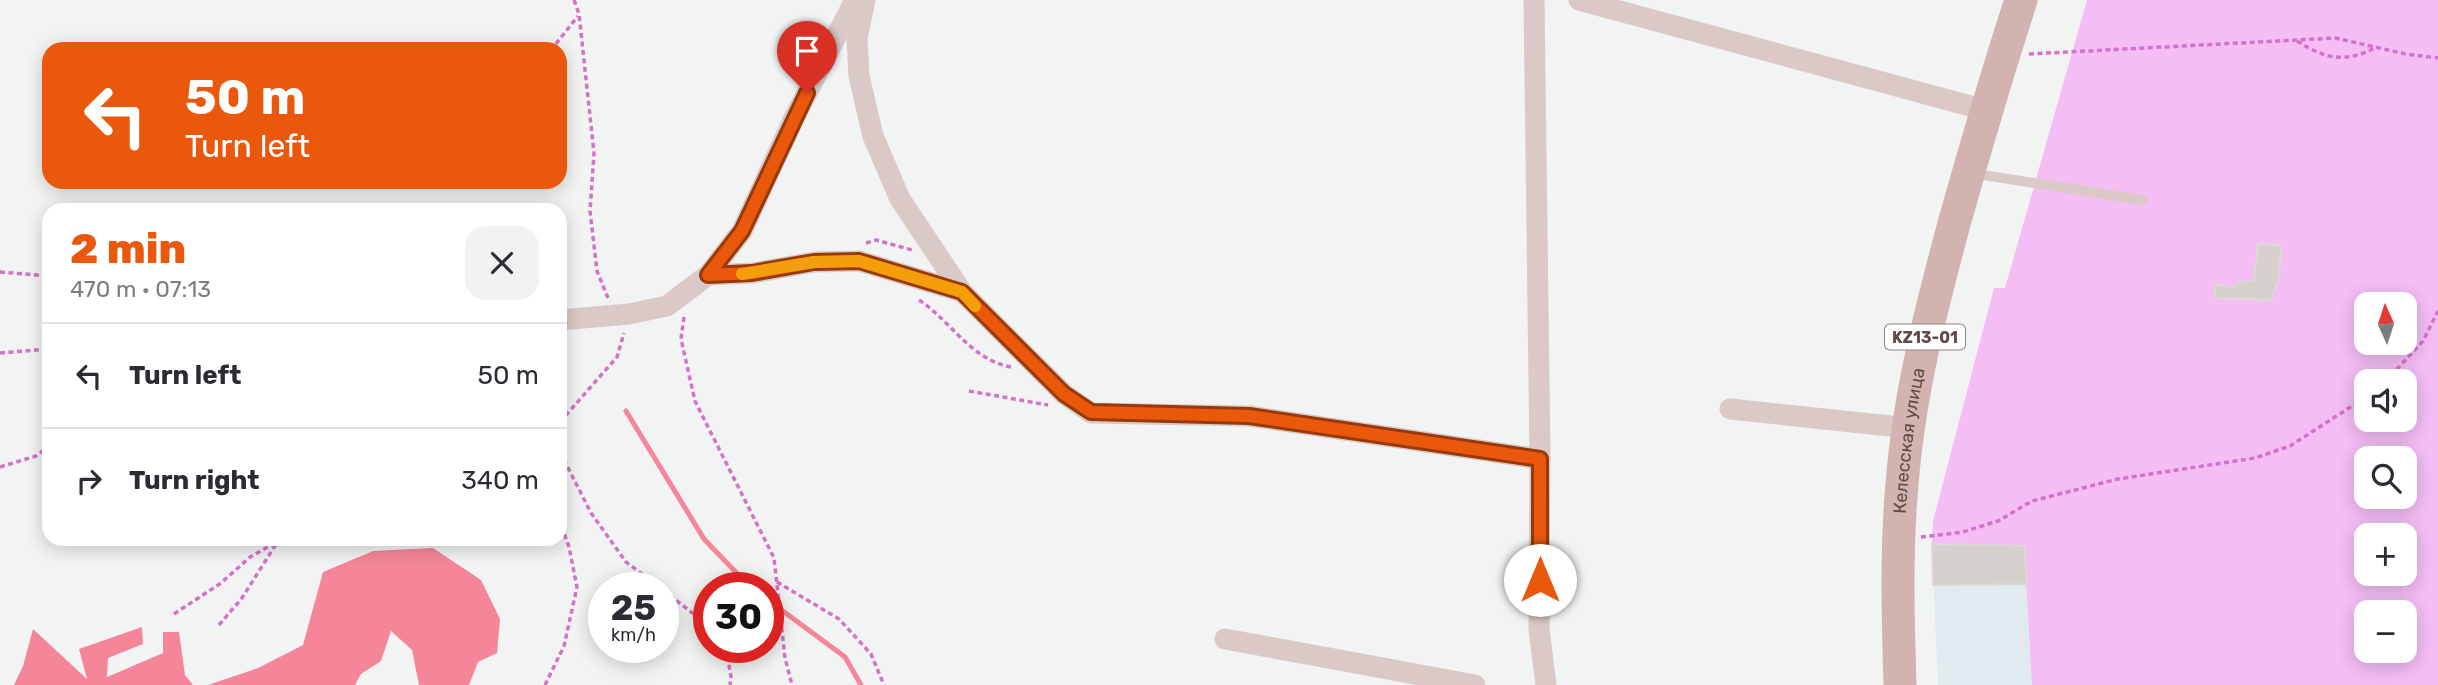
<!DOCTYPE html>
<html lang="en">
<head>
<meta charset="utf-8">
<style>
  :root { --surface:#fff; --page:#f2f2f3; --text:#2b2b33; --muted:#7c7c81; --line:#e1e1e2; --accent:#ea580c }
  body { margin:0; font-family:Rubik,sans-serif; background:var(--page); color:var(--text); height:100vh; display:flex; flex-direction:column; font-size:26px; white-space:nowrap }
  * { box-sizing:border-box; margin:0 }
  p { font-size:23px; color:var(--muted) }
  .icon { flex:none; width:38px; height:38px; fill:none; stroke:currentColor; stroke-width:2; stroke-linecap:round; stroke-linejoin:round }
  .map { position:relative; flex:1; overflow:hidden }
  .side { position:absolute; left:42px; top:203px; width:525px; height:343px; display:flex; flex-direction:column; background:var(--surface); border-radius:21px; box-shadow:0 4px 18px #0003 }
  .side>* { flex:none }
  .banner { position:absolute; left:42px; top:42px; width:525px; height:147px; border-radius:21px; box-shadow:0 4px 18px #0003; background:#ea580c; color:#fff; overflow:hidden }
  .needle { width:46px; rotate:357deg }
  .buttons { position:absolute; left:2354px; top:292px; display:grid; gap:14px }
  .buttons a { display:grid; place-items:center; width:63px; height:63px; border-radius:14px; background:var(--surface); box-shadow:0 4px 18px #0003; font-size:35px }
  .speed { position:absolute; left:588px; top:572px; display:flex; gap:14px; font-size:35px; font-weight:700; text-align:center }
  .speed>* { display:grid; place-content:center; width:91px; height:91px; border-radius:50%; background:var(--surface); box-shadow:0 4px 18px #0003; line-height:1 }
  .speed small { font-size:18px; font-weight:400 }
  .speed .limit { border:10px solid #d22; background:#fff; color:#111 }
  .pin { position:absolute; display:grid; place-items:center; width:60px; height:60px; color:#fff; margin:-72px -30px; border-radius:50% 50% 50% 0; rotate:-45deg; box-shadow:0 0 7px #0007 }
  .pin .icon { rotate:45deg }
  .me { position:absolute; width:77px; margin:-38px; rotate:0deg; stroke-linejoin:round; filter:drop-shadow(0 0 5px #0008) }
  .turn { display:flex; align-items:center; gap:24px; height:147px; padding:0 28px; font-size:32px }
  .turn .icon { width:91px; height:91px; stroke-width:2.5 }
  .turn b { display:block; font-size:49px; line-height:60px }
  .round { display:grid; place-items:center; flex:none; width:74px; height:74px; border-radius:21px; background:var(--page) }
  .summary { display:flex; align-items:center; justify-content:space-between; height:119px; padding:0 28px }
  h1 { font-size:42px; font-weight:800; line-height:52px; color:var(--accent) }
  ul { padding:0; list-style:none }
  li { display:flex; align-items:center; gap:21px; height:105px; padding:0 28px; border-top:2px solid var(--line) }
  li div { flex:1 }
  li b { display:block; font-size:26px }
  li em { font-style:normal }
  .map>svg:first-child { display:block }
  .commercial { fill:#e1eaef }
  .green { fill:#f4bdf4; fill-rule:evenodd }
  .water { fill:#f58699 }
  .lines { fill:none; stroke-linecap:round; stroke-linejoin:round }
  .stream { stroke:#f58699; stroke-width:5 }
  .building { fill:#d6d0cd; stroke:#ddd8d5; stroke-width:2 }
  .path { stroke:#d671ca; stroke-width:3.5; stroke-dasharray:5 3.5; stroke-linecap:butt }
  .service { stroke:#dac9c7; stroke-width:10 }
  .minor { stroke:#dac9c7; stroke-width:21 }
  .primary { stroke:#d3b3af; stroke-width:33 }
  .route-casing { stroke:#983908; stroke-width:18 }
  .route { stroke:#ea580c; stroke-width:12 }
  .slow { stroke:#f59e0b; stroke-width:12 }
  .labels { text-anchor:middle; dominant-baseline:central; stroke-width:6; stroke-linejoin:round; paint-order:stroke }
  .shield { fill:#fff; stroke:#90807e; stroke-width:2 }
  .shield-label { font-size:16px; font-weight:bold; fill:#614a47 }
  .street-label { font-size:18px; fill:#614a47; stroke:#fff }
</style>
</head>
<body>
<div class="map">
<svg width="2438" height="685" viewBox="0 0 2438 685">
  <rect width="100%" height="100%" fill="#f1f4f3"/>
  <!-- commercial -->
  <path class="commercial" d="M1932,544L2024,546L2032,685H1938Z"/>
  <!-- green -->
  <path class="green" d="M2087,0H2438V685H2032L2024,546L1932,544L1933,521L1994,288H2005ZM2366,304H2404V343H2366ZM2366,382H2404V420H2366ZM2366,458H2404V497H2366ZM2366,536H2404V574H2366ZM2366,612H2404V651H2366Z"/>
  <!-- water -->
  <g class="water">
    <path d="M433,548L481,580L500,619L497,653L478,662L469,685H419L412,650L391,631L381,661L361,674L355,685H208L258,668L303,645L323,572L373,551Z"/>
    <path d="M142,627L143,644L108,658L107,677L163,653V632H179L185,675L193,685H14L23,666L33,629L87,679L79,649Z"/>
  </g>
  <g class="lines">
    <!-- stream -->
    <g class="stream">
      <path d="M626,411L704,539L751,588"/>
      <path d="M768,600L845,657L861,685"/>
    </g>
  </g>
  <!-- building -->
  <g class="building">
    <path d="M2258,244L2281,245L2279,279L2271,300L2215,298V285L2237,287L2238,282L2254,281Z"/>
    <path d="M1932,544L2024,546L2027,584L1933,585Z"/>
  </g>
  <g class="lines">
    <!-- path -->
    <g class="path">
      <path d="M574,0L579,14L594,153L590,211L597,271L608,298"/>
      <path d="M2297,41C2327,60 2345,63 2377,47"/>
      <path d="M540,49L555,45L578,16"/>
      <path d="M2029,54L2335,38L2406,54L2438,58"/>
      <path d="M866,243L876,240L912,250"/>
      <path d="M0,272L49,276"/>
      <path d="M919,300C951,321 971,360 1011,367"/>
      <path d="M684,317L681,339L695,401L774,558L785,658L792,685"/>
      <path d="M0,353L49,349"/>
      <path d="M2385,382L2423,341L2438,311"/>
      <path d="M969,391L1048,405"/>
      <path d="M560,422L617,357L624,333"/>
      <path d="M560,452L591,513L626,562L661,588"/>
      <path d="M0,467L36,456L49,446"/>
      <path d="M1921,537L1963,532L1998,521L2032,501L2118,479L2255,458L2290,446L2366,397"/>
      <path d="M777,582L839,619L871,654L884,685"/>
      <path d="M663,590L709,626"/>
      <path d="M174,614L221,583L250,557L282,539"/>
      <path d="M219,625L242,598L278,541"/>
      <path d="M726,648L731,677L730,685"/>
      <path d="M545,685L564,646L577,587L569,547L560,522"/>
    </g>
    <!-- service -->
    <path class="service" d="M1971,173L2142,200"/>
    <!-- minor -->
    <g class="minor">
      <path d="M865,0L857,38L859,76L873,136L900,199L962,292"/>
      <path d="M1534,0L1540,459L1539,629L1546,685"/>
      <path d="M1579,0L1985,110"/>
      <path d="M708,275L753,273L814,262L859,261L962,292L1064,394L1091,413L1249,416L1540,459"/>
      <path d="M560,320L629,314L667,306L708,275L742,231L795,116L855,0"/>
      <path d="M1730,409L1909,428"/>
      <path d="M1225,639L1475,685"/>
    </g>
    <!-- primary -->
    <path class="primary" id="s1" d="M1900,685C1898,617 1896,551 1902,484C1909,395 1931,309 1954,224C1975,149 1997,74 2021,0"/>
  </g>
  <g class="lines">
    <!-- route casing -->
    <g class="route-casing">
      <path id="route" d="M807,93L742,231L708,275L752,273L814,262L859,261L962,292L1064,394L1091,412L1249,416L1540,459V580"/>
    </g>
    <!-- route -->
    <use href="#route" class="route"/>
    <!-- slow -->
    <path class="slow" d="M742,274L814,262L859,261L962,292L975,306"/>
  </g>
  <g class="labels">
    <!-- shield labels -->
    <rect class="shield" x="1885" y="324.5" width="80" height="25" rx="5"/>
    <g class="shield-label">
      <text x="1925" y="337">KZ13-01</text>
    </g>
    <!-- street labels -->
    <g class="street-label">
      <text stroke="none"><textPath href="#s1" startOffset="245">Келесская улица</textPath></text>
    </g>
  </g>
</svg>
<div class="buttons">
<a><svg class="needle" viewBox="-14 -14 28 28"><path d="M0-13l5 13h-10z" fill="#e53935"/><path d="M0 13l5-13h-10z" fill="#7c7c81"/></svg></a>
<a><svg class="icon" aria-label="sound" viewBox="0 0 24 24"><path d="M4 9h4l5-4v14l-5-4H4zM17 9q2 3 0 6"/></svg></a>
<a><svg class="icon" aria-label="search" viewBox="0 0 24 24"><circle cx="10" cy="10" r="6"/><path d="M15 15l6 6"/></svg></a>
<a>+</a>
<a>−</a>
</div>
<div class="speed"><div>25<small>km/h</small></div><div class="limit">30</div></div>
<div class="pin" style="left:807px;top:93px;background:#d93025"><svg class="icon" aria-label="arrive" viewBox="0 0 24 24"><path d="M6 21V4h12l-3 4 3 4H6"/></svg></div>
<svg class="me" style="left:1540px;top:580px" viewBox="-20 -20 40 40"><circle r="19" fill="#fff"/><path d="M0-13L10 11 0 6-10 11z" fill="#ea580c"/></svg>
<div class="banner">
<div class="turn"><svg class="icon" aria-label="left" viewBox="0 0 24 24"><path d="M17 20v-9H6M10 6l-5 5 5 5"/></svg><div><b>50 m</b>Turn left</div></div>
</div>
<section class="side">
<div class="summary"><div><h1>2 min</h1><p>470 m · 07:13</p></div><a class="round"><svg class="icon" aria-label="close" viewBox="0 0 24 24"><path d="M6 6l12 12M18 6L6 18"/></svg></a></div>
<ul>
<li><svg class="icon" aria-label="left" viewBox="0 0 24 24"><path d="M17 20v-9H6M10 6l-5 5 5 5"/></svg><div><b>Turn left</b></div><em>50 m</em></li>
<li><svg class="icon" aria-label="right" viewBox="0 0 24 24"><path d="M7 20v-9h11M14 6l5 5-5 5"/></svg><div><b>Turn right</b></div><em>340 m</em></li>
</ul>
</section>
</div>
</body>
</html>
